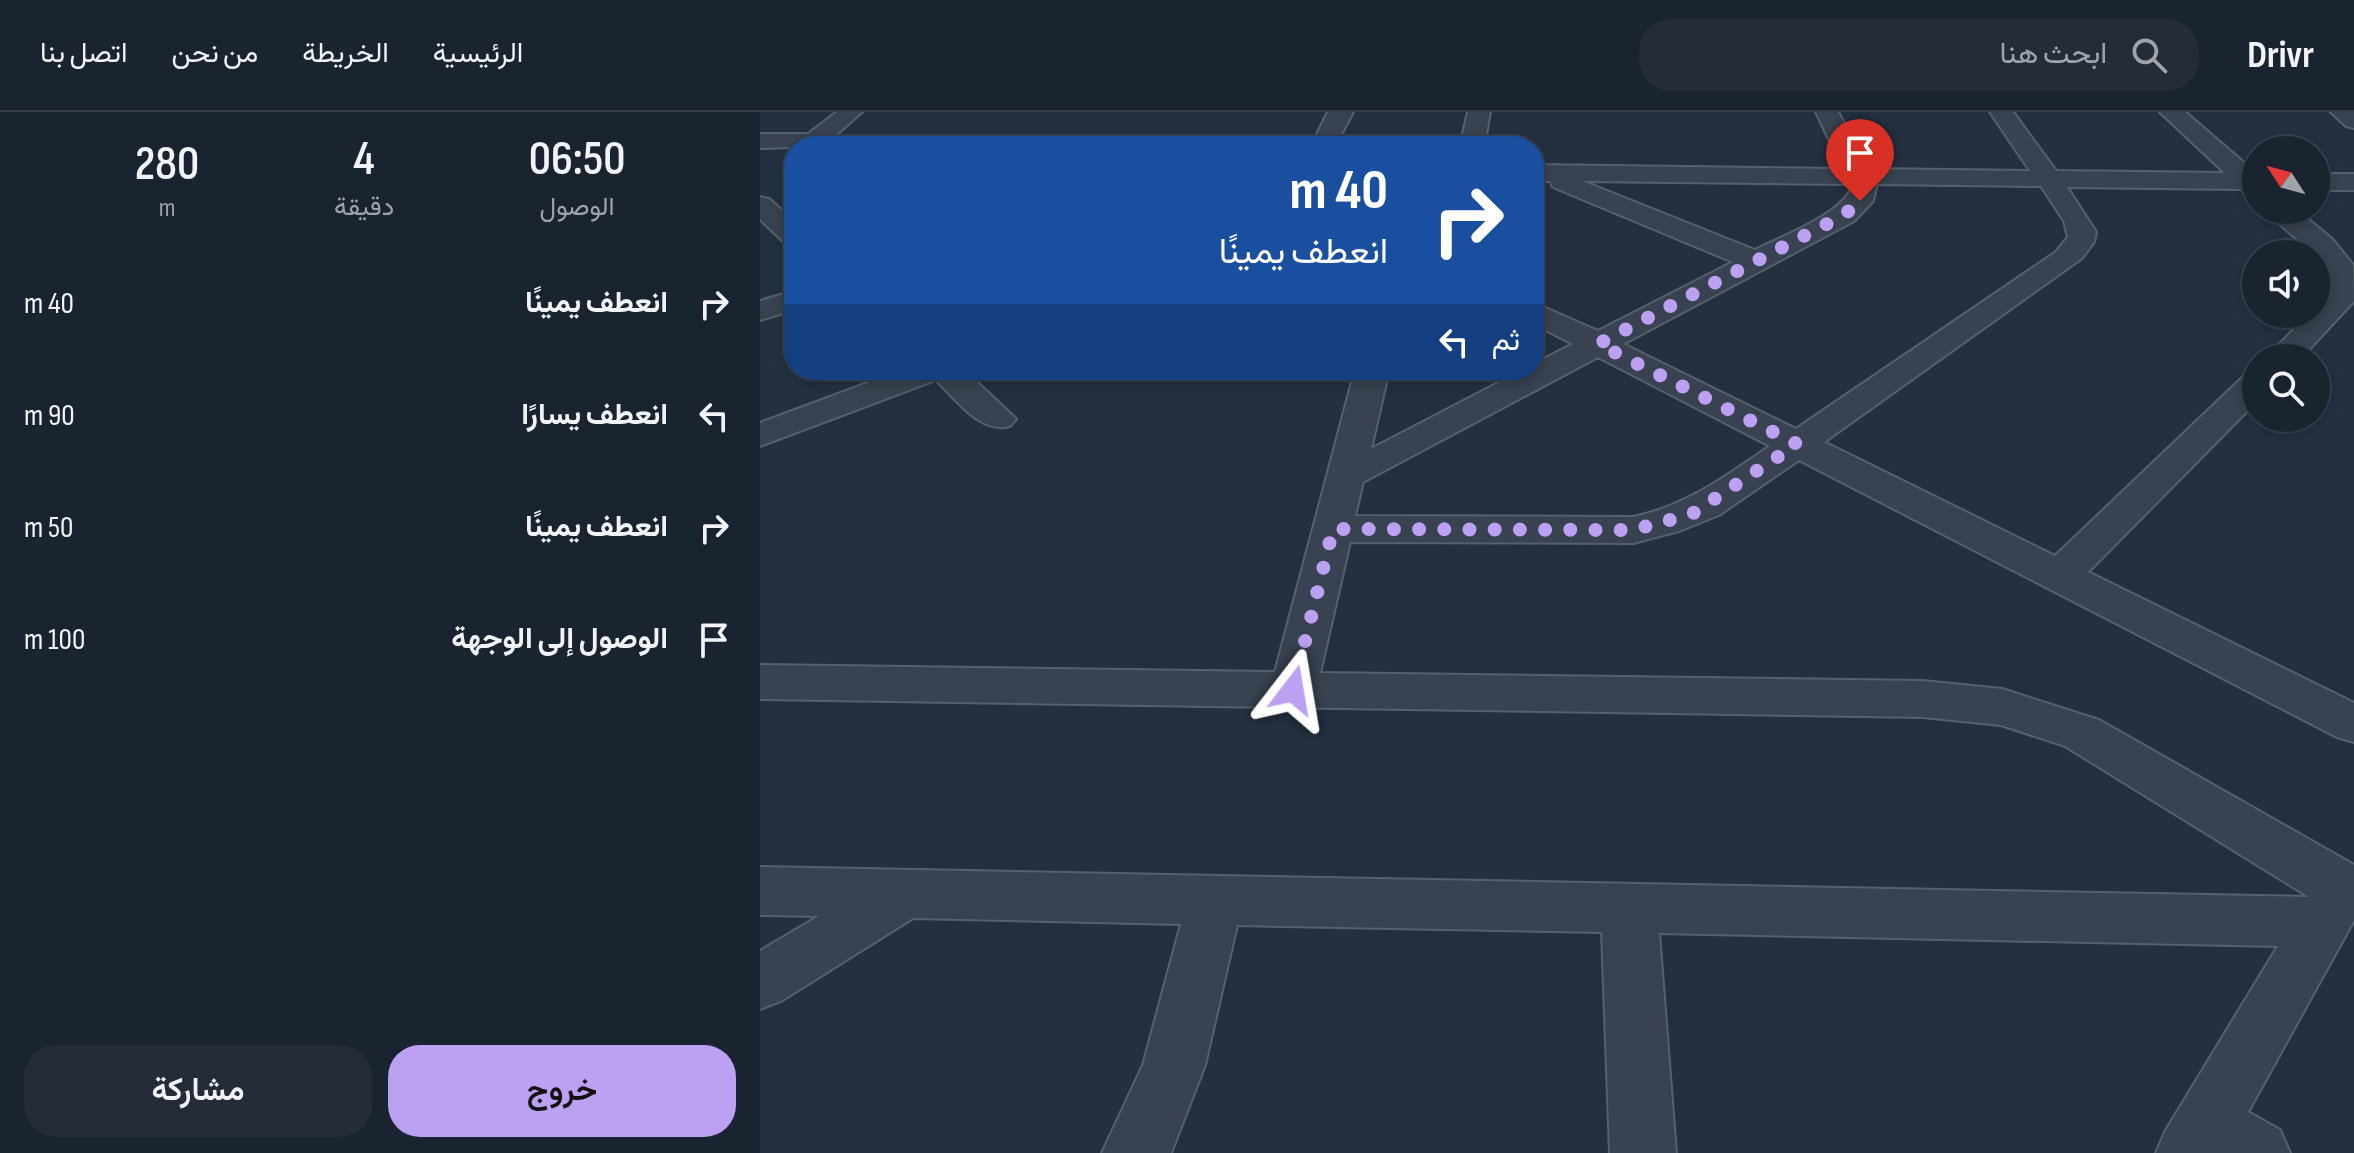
<!DOCTYPE html>
<html lang="ar">
<head>
<meta charset="utf-8">
<style>
  :root { --surface:#1a2430; --page:#232c38; --text:#f1f3f6; --muted:#9fa4ab; --line:#38414c; --accent:#bca0f2 }
  body { margin:0; font-family:"Sofia Sans Condensed",Vazirmatn,sans-serif; background:var(--page); color:var(--text); direction:rtl; height:100vh; display:flex; flex-direction:column; font-size:30px; white-space:nowrap }
  * { box-sizing:border-box; margin:0 }
  p { font-size:26px; color:var(--muted) }
  .icon { flex:none; width:44px; height:44px; fill:none; stroke:currentColor; stroke-width:2; stroke-linecap:round; stroke-linejoin:round }
  .map { position:relative; flex:1; overflow:hidden; direction:ltr }
  .details { display:flex; flex-direction:column; background:var(--surface); width:760px }
  .details>* { flex:none }
  .top-card { position:absolute; left:24px; top:24px; width:760px; height:244px; border-radius:32px; box-shadow:0 4px 12px #0003,0 0 0 2px var(--line); direction:rtl; background:#1a4fa0; color:#fff; overflow:hidden }
  .needle { width:52px; rotate:306deg }
  .fabs { position:absolute; left:1482px; top:24px; display:grid; gap:16px }
  .fabs a { display:grid; place-items:center; width:88px; height:88px; border-radius:50%; background:var(--surface); box-shadow:0 4px 12px #0003,0 0 0 2px var(--line); font-size:40px }
  .pin { position:absolute; display:grid; place-items:center; width:68px; height:68px; color:#fff; margin:-82px -34px; border-radius:50% 50% 50% 0; rotate:-45deg; box-shadow:0 0 8px #0007 }
  .pin .icon { rotate:45deg }
  .me { position:absolute; width:88px; margin:-44px; rotate:14deg; stroke-linejoin:round; filter:drop-shadow(0 0 6px #0008) }
  .turn { display:flex; align-items:center; gap:28px; height:168px; padding:0 24px; font-size:36px }
  .turn .icon { width:104px; height:104px; stroke-width:2.5 }
  .turn b { display:block; font-size:56px; line-height:68px }
  .then { display:flex; align-items:center; height:76px; padding:0 24px; background:#0003; gap:16px; font-size:30px }
  .eta { display:flex; justify-content:space-evenly; align-items:center; height:136px; text-align:center }
  .eta b { font-size:48px; font-weight:600; line-height:56px }
  .action { display:flex; gap:16px; margin-top:auto; padding:16px 24px }
  .action a { flex:1; height:92px; border-radius:32px; background:var(--accent); color:#111; font-size:32px; font-weight:600; line-height:92px; text-align:center }
  .action a+a { background:var(--page); color:var(--text) }
  ul { padding:0; list-style:none }
  li { display:flex; align-items:center; gap:24px; height:112px; padding:0 24px }
  li div { flex:1 }
  li b { display:block; font-size:30px }
  li em { font-style:normal }
  header { display:flex; align-items:center; gap:48px; box-sizing:border-box; height:112px; padding:0 40px; background:var(--surface); border-bottom:2px solid var(--line) }
  header strong { font-size:38px }
  nav { display:flex; gap:44px; margin-inline-start:auto; font-size:28px }
  .search { width:560px; height:72px; background:var(--page); display:flex; align-items:center; gap:20px; box-sizing:border-box; padding:0 28px; border-radius:32px; color:var(--muted); font-size:30px }
  main { display:flex; flex:1; min-height:0 }
  .map>svg:first-child { display:block }
  .lines { fill:none; stroke-linecap:round; stroke-linejoin:round }
  .street-casing { stroke:#56606d; stroke-width:4 }
  .street { fill:#384250; fill-rule:evenodd }
  .route { stroke:#bca0f2; stroke-width:14; stroke-dasharray:0 25.2 }
</style>
</head>
<body>
<header>
<strong>Drivr</strong>
<div class="search"><svg class="icon" aria-label="search" viewBox="0 0 24 24"><circle cx="10" cy="10" r="6"/><path d="M15 15l6 6"/></svg>ابحث هنا</div>
<nav><a>الرئيسية</a><a>الخريطة</a><a>من نحن</a><a>اتصل بنا</a></nav>
</header>
<main>
<div class="map">
<svg width="1594" height="1041" viewBox="0 0 1594 1041">
  <rect width="100%" height="100%" fill="#233040"/>
  <g class="lines">
    <!-- street casing -->
    <g class="street-casing">
      <g id="street">
        <path d="M77,0H102L63,34L0,36V22H48Z"/>
        <path d="M568,0H593L575,34H551Z"/>
        <path d="M708,0H730L724,34H700Z"/>
        <path d="M1056,0H1078L1108,57L1270,59L1230,0H1253L1296,59L1465,61L1400,0H1425L1496,61V83L1482,77L1307,75L1336,120L1334,130L1322,146L1064,330L1295,444L1484,264L1496,261V290L1328,460L1594,591V630L1577,625L1039,348L959,403L919,419L873,431L590,430L560,561L1163,569L1242,577L1339,608L1594,753V808L1488,1000L1520,1018L1530,1041H1396L1406,1018L1518,834L899,821L916,1041H850L842,820L477,813L445,953L411,1041H342L383,953L421,812L153,806L21,889L0,897V839L59,804L0,803V755L1549,785L1305,634L1241,613L1163,605L0,587V553L515,560L595,258H629L611,337L763,258H774V252L813,232L774,212V191L838,219L973,150L793,75L790,69H774V53L1083,57ZM822,69L1091,72L1092,75C1081,103 1022,124 995,138ZM1117,72L1281,74L1304,109L1308,125L1296,140L1036,317L863,232L1094,109L1113,89ZM838,245L1010,334C966,364 926,394 873,405L595,404L603,370Z"/>
        <path d="M1571,0H1594V16L1586,14Z"/>
        <rect x="1556" y="62" width="38" height="16"/>
        <path d="M0,85L9,87L34,109V132L24,130L0,107Z"/>
        <path d="M1508,98H1537L1572,127L1593,153L1594,189L1541,246H1506L1549,202H1556V195L1572,177C1563,134 1530,130 1508,98Z"/>
        <path d="M34,179V198L0,208V189Z"/>
        <path d="M142,258H204L256,307L250,314C220,322 197,288 176,268L0,334V311Z"/>
      </g>
    </g>
    <!-- street -->
    <use href="#street" class="street"/>
  </g>
  <g class="lines">
    <!-- route -->
    <path class="route" d="M533,578L573,417L873,418L932,402L1037,332L838,232L1084,103L1100,89"/>
  </g>
</svg>
<div class="fabs">
<a><svg class="needle" viewBox="-14 -14 28 28"><path d="M0-13l5 13h-10z" fill="#e53935"/><path d="M0 13l5-13h-10z" fill="#9fa4ab"/></svg></a>
<a><svg class="icon" aria-label="sound" viewBox="0 0 24 24"><path d="M4 9h4l5-4v14l-5-4H4zM17 9q2 3 0 6"/></svg></a>
<a><svg class="icon" aria-label="search" viewBox="0 0 24 24"><circle cx="10" cy="10" r="6"/><path d="M15 15l6 6"/></svg></a>
</div>
<div class="pin" style="left:1100px;top:89px;background:#d93025"><svg class="icon" aria-label="arrive" viewBox="0 0 24 24"><path d="M6 21V4h12l-3 4 3 4H6"/></svg></div>
<svg class="me" style="left:533px;top:578px" viewBox="-20 -20 40 40"><path d="M0-17L14 15 0 8-14 15z" fill="#bca0f2" stroke="#fff" stroke-width="4"/></svg>
<div class="top-card">
<div class="turn"><svg class="icon" aria-label="right" viewBox="0 0 24 24"><path d="M7 20v-9h11M14 6l5 5-5 5"/></svg><div><b>40 m</b>انعطف يمينًا</div></div>
<div class="then">ثم<svg class="icon" aria-label="left" viewBox="0 0 24 24"><path d="M17 20v-9H6M10 6l-5 5 5 5"/></svg></div>
</div>
</div>
<section class="details">
<div class="eta">
<div><b>06:50</b><p>الوصول</p></div>
<div><b>4</b><p>دقيقة</p></div>
<div><b>280</b><p>m</p></div>
</div>
<ul>
<li><svg class="icon" aria-label="right" viewBox="0 0 24 24"><path d="M7 20v-9h11M14 6l5 5-5 5"/></svg><div><b>انعطف يمينًا</b></div><em>40 m</em></li>
<li><svg class="icon" aria-label="left" viewBox="0 0 24 24"><path d="M17 20v-9H6M10 6l-5 5 5 5"/></svg><div><b>انعطف يسارًا</b></div><em>90 m</em></li>
<li><svg class="icon" aria-label="right" viewBox="0 0 24 24"><path d="M7 20v-9h11M14 6l5 5-5 5"/></svg><div><b>انعطف يمينًا</b></div><em>50 m</em></li>
<li><svg class="icon" aria-label="arrive" viewBox="0 0 24 24"><path d="M6 21V4h12l-3 4 3 4H6"/></svg><div><b>الوصول إلى الوجهة</b></div><em>100 m</em></li>
</ul>
<div class="action"><a>خروج</a><a>مشاركة</a></div>
</section>
</main>
</body>
</html>
